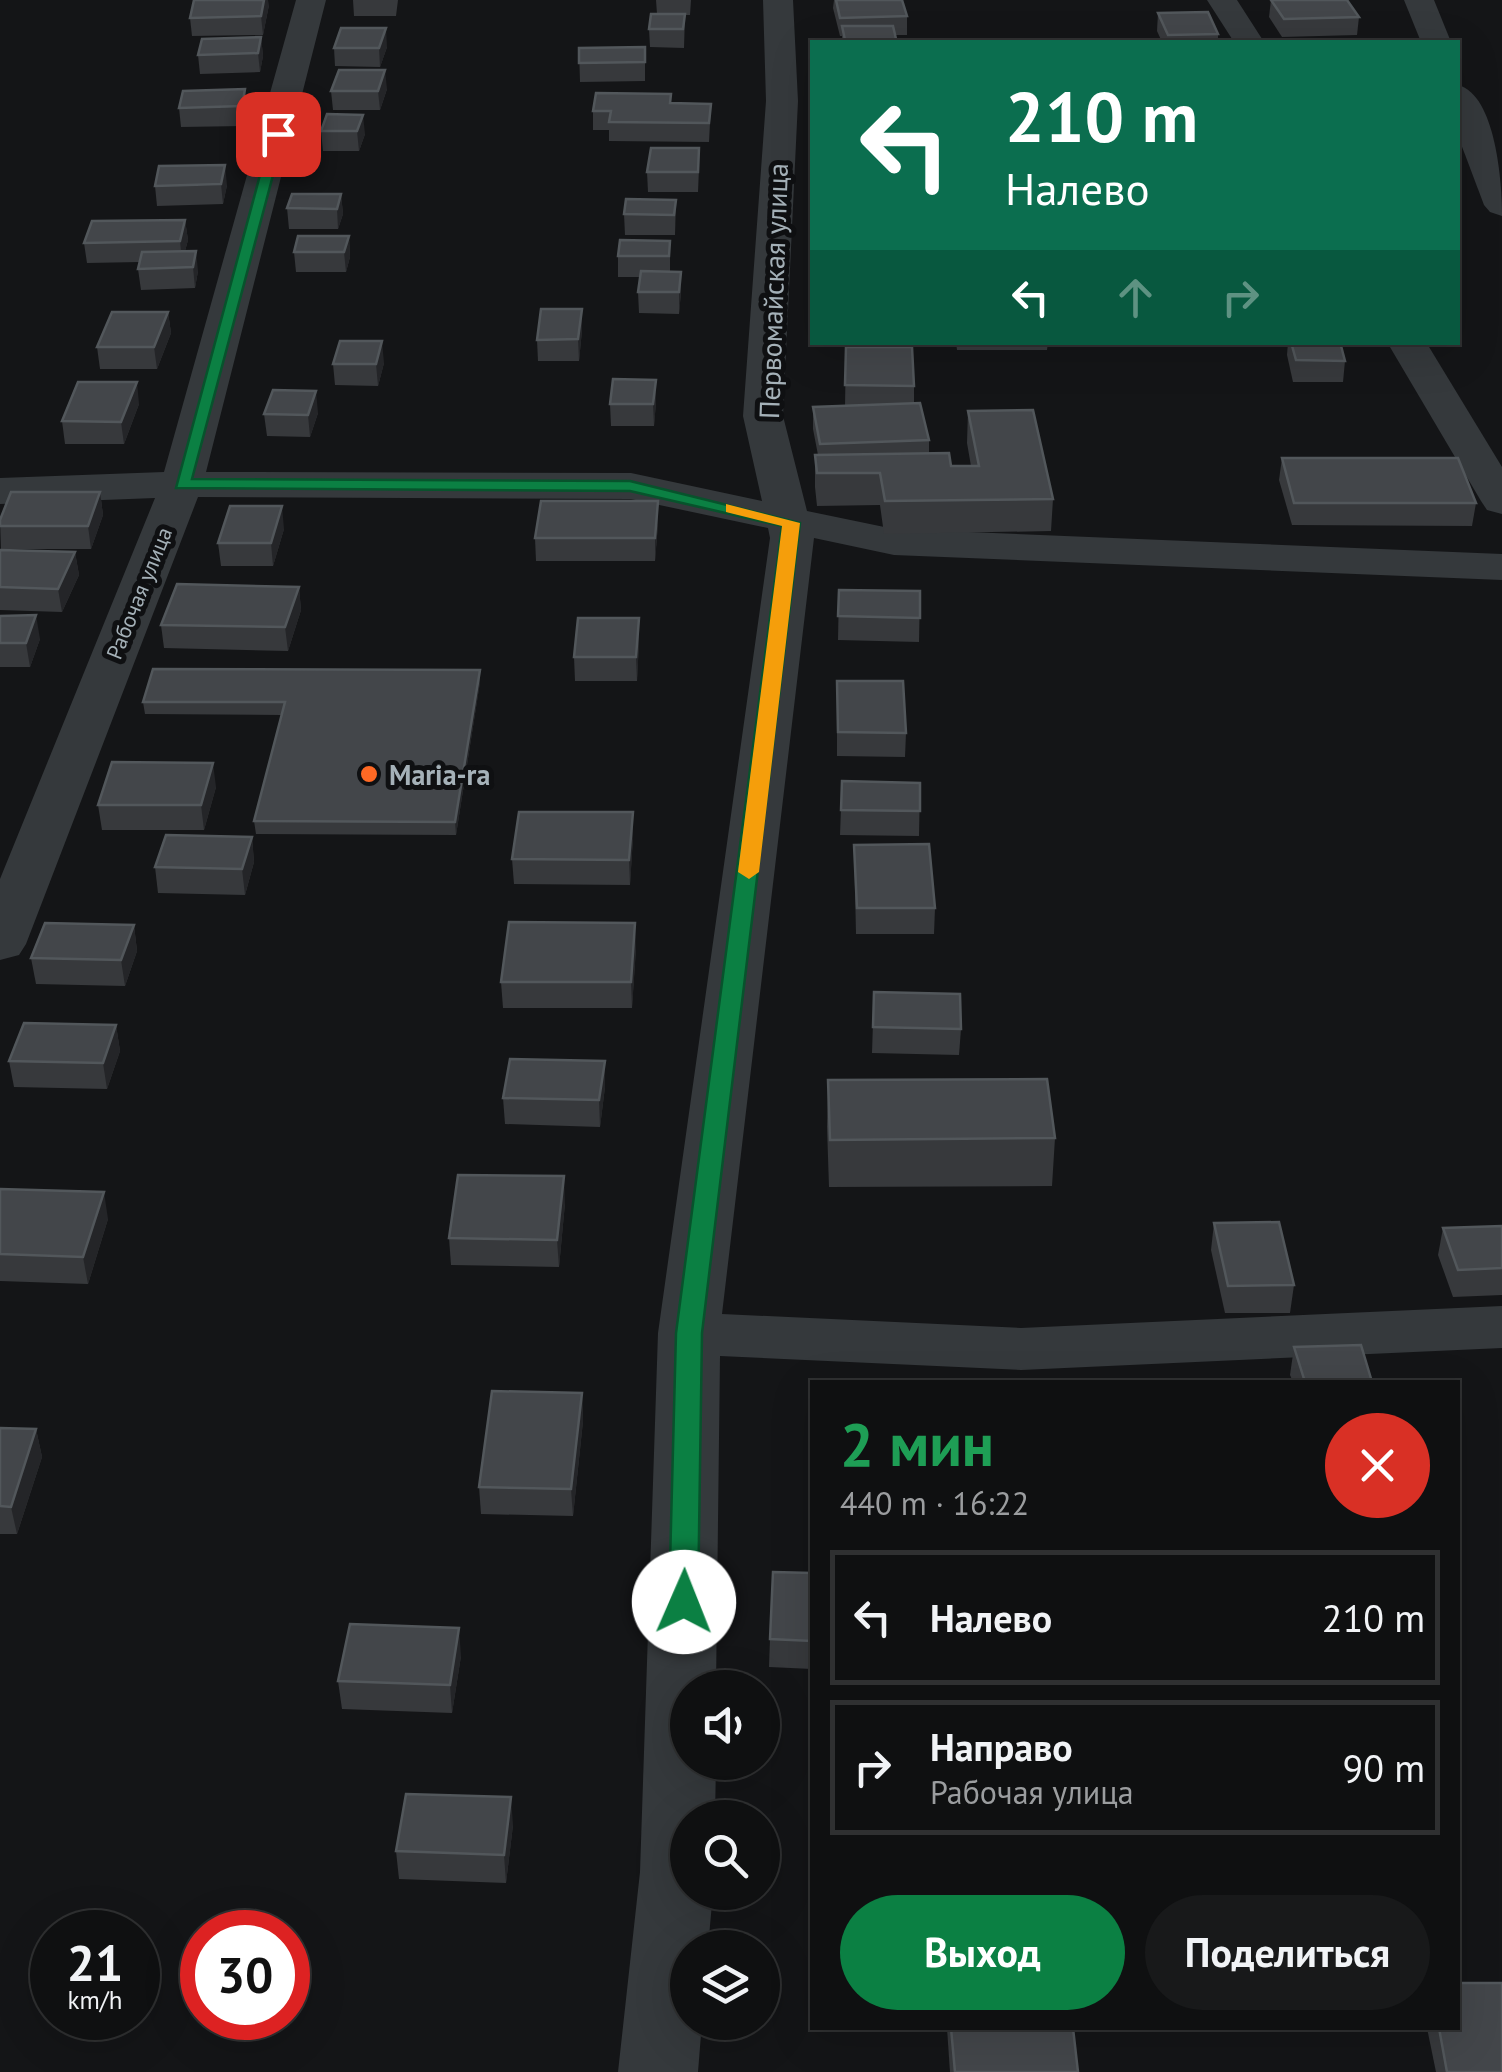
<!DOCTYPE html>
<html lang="ru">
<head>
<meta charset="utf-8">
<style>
  :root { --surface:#0f1011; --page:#18191a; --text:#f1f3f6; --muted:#9b9d9f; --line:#2f3031; --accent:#0b8043 }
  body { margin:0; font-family:"PT Sans",sans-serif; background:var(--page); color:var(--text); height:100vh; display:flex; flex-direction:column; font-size:38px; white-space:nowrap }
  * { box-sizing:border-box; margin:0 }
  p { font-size:32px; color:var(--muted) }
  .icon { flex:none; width:55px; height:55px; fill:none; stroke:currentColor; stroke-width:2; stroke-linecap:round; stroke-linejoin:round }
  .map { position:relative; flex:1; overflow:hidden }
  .details { position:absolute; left:810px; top:1380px; width:650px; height:650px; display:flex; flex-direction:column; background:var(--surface); border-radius:0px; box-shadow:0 10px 40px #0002,0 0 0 2px var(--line) }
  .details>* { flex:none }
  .banner { position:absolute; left:810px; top:40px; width:650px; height:305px; border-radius:0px; box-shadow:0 10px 40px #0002,0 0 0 2px var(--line); background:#0b6e4f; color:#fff; overflow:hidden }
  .buttons { position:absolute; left:670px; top:1670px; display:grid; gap:20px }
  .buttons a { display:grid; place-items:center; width:110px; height:110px; border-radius:50%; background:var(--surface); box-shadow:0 10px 40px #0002,0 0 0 2px var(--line); font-size:50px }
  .speed { position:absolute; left:30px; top:1910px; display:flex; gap:20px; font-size:50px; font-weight:700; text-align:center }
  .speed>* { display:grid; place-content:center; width:130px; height:130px; border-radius:50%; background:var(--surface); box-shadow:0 10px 40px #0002,0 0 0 2px var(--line); line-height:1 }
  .speed small { font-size:25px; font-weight:400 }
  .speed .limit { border:15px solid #d22; background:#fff; color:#111 }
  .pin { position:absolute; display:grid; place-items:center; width:85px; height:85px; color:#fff; margin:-42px; border-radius:20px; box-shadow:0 5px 15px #0006 }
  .me { position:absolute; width:110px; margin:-55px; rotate:1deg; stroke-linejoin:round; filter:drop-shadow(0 0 8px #0008) }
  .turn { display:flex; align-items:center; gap:35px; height:210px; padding:0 30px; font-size:45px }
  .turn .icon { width:130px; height:130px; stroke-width:2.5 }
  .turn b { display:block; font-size:70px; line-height:85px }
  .lanes { display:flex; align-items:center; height:95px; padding:0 30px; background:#0003; justify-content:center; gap:50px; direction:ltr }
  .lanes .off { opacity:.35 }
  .round { display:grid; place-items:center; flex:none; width:105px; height:105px; border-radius:52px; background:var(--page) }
  .overview { display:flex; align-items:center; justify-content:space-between; height:170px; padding:0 30px }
  h1 { font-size:60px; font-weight:700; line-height:75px; color:#1e9e55 }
  .primary-button { display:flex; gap:20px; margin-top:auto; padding:20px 30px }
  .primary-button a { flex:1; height:115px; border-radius:60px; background:var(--accent); color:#fff; font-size:40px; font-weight:700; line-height:115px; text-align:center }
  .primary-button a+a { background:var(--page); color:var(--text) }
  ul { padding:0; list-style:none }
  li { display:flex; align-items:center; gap:30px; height:135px; margin:0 20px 15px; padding:0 10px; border:5px solid var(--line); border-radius:0px }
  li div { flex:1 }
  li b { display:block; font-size:38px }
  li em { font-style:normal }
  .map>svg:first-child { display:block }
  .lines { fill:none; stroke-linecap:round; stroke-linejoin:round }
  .minor { fill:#35393c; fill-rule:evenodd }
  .wall { fill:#37393c }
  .shaded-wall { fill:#242528 }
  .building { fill:#43464a; stroke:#52575b; stroke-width:2.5 }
  .route { fill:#0b8043; stroke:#07532c; stroke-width:2.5 }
  .slow { fill:#f59e0b }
  .poi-dot { fill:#ff6924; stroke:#0f1012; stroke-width:4 }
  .labels { text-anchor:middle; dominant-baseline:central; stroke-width:10; stroke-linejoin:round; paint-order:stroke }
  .far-street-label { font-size:22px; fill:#a5b1b8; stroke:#0f1012 }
  .street-label { font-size:28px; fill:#a5b1b8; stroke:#0f1012 }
  .poi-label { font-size:28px; font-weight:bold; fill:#a5b1b8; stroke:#0f1012; text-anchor:start }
</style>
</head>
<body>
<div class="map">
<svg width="1502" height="2072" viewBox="0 0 1502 2072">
  <rect width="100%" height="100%" fill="#141517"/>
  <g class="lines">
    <!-- minor -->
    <g class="minor">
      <path d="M296,0H326L206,472L631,473L762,501L743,416L766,101L763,0H793L798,101L783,416L807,511L894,529L1502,554V580L894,555L814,538L722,1314L1021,1328L1502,1306V1348L1021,1370L720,1356L716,1688H688V1762H716L715,1818H688V1892H713L708,1948H688V2022H702L698,2072H618L640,1872L658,1333L770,538L768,528L631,499L198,497L26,944L19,955L0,960V879L155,498L0,504V478L164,472Z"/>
      <path d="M1207,0H1237L1264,42H1234Z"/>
      <path d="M1404,0H1434L1451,42H1421Z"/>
      <path d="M1458,85C1496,95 1502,183 1502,216L1490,212L1484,205L1458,136Z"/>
      <path d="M1387,342H1426L1502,467V514L1487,510L1481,501Z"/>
    </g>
  </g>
  <!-- wall -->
  <g class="wall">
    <path d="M353,0H398L396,16H354Z"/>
    <path d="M656,0H691L690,15H685L684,48L650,47L649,29L657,14Z"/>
    <path d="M834,0H902L907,16V35H895L896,42H842V36H840L833,8Z"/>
    <path d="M1271,0L1359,17L1357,35L1282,37L1269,17Z"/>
    <path d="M269,5L263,35L192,36L190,18Z"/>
    <path d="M1158,13L1218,34V42H1162L1157,31Z"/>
    <path d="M261,37L263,56L260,72L200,74L198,55Z"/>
    <path d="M387,47L380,67L335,66L334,48Z"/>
    <path d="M645,47V81L580,82L579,48Z"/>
    <path d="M245,89L247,108L244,126L181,127L179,108Z"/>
    <path d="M387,89L380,110H333L331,91Z"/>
    <path d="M671,94V103L711,104L709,142L609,141V130H593V111Z"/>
    <path d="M327,114L365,134L359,151H323L321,131Z"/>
    <path d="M699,168L698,192H648L647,172Z"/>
    <path d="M227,185L223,204L157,206L155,186Z"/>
    <path d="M341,194L343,214L338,229H289L287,208Z"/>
    <path d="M676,200L675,235H625L624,214Z"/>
    <path d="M185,220L188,240L185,251L198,271L195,288L141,290L138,269L140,262L87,263L84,243Z"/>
    <path d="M349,236L350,257L346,272H296L294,252Z"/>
    <path d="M670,241V271L681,292L679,314L639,313L638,292L640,277H618V256Z"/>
    <path d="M582,309V330L579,361H538L537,340Z"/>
    <path d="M168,312L171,333L157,369H100L97,347Z"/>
    <path d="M956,342H1048L1047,350H957Z"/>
    <path d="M1288,342H1340L1345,361L1343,382H1293L1287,355Z"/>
    <path d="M846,347L914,386V404L929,440V453L951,466H971L967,443L968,411L1053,499L1051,531L884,534L880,505L817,506L815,487V455H818L813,429V407L845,406Z"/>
    <path d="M384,363L378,386L335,385L333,364Z"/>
    <path d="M656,380V402L654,426H611L610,404Z"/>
    <path d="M139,404L124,444H65L62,421Z"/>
    <path d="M318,413L310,437L267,436L264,414Z"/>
    <path d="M1282,458L1476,503L1472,526L1292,525L1279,480Z"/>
    <path d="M100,492L103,515L91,549H1L0,520Z"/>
    <path d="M658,501V524L655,561H536L535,538Z"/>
    <path d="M284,529L273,566H221L218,543Z"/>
    <path d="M0,550L75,552L79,575L62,612L0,610Z"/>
    <path d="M299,587L301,610L288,651L164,648L161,625Z"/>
    <path d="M839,590L920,591L919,642L838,640Z"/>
    <path d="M0,616L40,639L30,667H0Z"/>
    <path d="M639,642L637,681H575L574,657Z"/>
    <path d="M837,681L906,733L905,757L837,756Z"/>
    <path d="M480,682L456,835L256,834L254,821L282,715L145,714L143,702Z"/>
    <path d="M842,781L920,783L919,836L840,835Z"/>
    <path d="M216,787L204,830H102L98,805Z"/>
    <path d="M252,837L254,862L245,895L158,893L155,867Z"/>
    <path d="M633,837L630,885L514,884L512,859Z"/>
    <path d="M854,845L935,908L934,934H856Z"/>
    <path d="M134,925L137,951L125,986L36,984L31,958Z"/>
    <path d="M636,948L632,1008H503L501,982Z"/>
    <path d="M874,992L961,1029L959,1055L872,1053Z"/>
    <path d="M116,1025L120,1051L107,1089L14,1087L9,1061Z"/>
    <path d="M828,1080L1055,1138L1052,1186L829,1187L827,1127Z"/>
    <path d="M605,1087L600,1127L505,1124L503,1098Z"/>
    <path d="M0,1189L108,1219L88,1284L0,1281Z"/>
    <path d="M565,1203L559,1267L451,1265L449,1238Z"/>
    <path d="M1214,1223L1294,1285L1290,1313H1225L1211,1250Z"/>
    <path d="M1502,1226V1295L1453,1297L1438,1255L1443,1228Z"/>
    <path d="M1294,1347L1372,1382H1293L1290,1375Z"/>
    <path d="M582,1393L583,1421L573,1516L481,1514L479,1487Z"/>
    <path d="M0,1428L36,1429L42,1457L17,1534H0Z"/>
    <path d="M812,1573V1669L769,1667L770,1639Z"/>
    <path d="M461,1656L452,1713L342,1709L338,1681Z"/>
    <path d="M513,1825L506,1883L399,1879L396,1851Z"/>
    <path d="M947,2028H1073L1078,2072H950Z"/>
    <path d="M1427,2028H1458L1502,2072H1436Z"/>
  </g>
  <!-- shaded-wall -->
  <g class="shaded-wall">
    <path d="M264,0H268L269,5L263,35L261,16Z"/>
    <path d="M386,28L387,47L380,67L379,48Z"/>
    <path d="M261,37L263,56L260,72L258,53Z"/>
    <path d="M385,70L387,89L380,110L378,91Z"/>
    <path d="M245,89L247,108L244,126L242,106Z"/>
    <path d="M363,115L365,134L359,151L357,131Z"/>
    <path d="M225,165L227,185L223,204L221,184Z"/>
    <path d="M341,194L343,214L338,229L337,209Z"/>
    <path d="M185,220L188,240L182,262L180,241Z"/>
    <path d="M349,236L350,257L346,272L344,252Z"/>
    <path d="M196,251L198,271L195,288L193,267Z"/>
    <path d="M681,272V292L679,314V292Z"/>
    <path d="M582,309V330L579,361L578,339Z"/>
    <path d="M168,312L171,333L157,369L154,347Z"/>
    <path d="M382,341L384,363L378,386L376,364Z"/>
    <path d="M656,380V402L654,426L653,404Z"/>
    <path d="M137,382L139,404L124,444L121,422Z"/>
    <path d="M316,391L318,413L310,437L308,415Z"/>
    <path d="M100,492L103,515L91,549L88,526Z"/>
    <path d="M658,501V524L655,561V538Z"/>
    <path d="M282,506L284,529L273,566L271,543Z"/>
    <path d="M75,552L79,575L62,612L58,589Z"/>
    <path d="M299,587L301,610L288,651L285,627Z"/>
    <path d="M36,615L40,639L30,667L26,643Z"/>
    <path d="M639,618V642L637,681L636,657Z"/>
    <path d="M480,670V682L456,835L455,822Z"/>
    <path d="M213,763L216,787L204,830L201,805Z"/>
    <path d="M633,812V837L630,885L629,860Z"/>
    <path d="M252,837L254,862L245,895L242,869Z"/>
    <path d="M635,923L636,948L632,1008L631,982Z"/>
    <path d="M134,925L137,951L125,986L121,960Z"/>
    <path d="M116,1025L120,1051L107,1089L103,1063Z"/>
    <path d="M605,1061V1087L600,1127L599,1100Z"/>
    <path d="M564,1176L565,1203L559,1267L557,1240Z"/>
    <path d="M104,1192L108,1219L88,1284L83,1257Z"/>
    <path d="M582,1393L583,1421L573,1516L571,1489Z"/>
    <path d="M36,1429L42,1457L17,1534L11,1507Z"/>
    <path d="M459,1628L461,1656L452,1713L450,1685Z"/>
    <path d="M511,1797L513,1825L506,1883L504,1855Z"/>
  </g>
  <!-- building -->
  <g class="building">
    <path d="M194,0H264L261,16L190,18Z"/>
    <path d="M836,0H902L907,16L840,18Z"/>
    <path d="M1271,0H1347L1359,17L1284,19Z"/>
    <path d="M1208,12L1218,34L1168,35L1158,13Z"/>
    <path d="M651,14H685L683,29H649Z"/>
    <path d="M842,26H893L896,39L845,40Z"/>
    <path d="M341,28H386L379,48H334Z"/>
    <path d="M261,37L258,53L198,55L202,39Z"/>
    <path d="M645,47V62L579,63V48Z"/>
    <path d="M339,70H385L378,91H331Z"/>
    <path d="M245,89L242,106L179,108L183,91Z"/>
    <path d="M596,93L671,94L670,103L711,104L709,123L609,122L611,111H593Z"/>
    <path d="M327,114L363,115L357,131H321Z"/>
    <path d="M651,148H699L698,172H647Z"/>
    <path d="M225,165L221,184L155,186L159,166Z"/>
    <path d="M292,194H341L337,209L287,208Z"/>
    <path d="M626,199L676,200L674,215L624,214Z"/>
    <path d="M185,220L180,241L84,243L92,221Z"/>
    <path d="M298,236H349L344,252H294Z"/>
    <path d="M620,240L670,241L669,256H618Z"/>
    <path d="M196,251L193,267L138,269L142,252Z"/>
    <path d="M641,271L681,272L679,292H638Z"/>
    <path d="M541,309H582L578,339L537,340Z"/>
    <path d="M112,312H168L154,347H97Z"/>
    <path d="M340,341H382L376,364H333Z"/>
    <path d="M1291,342H1340L1345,361L1296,360Z"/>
    <path d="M846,347H912L914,386L845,385Z"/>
    <path d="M613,379L656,380L653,404H610Z"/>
    <path d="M78,382H137L121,422L62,421Z"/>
    <path d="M273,390L316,391L308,415L264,414Z"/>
    <path d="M920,403L929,440L820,444L813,407Z"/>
    <path d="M1033,410L1053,499L885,501L880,473H817L815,455L949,453L951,466H979L968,411Z"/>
    <path d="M1282,458H1458L1476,503H1294Z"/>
    <path d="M11,492H100L88,526H0V520Z"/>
    <path d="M541,501H658L655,538H535Z"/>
    <path d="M230,506H282L271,543H218Z"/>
    <path d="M0,550L75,552L58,589L0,587Z"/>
    <path d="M177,584L299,587L285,627L161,625Z"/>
    <path d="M839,590L920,591V618L838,616Z"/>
    <path d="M36,615L26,643H0V616Z"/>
    <path d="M578,618H639L636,657H574Z"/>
    <path d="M153,669L480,670L455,822L254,821L285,702H143Z"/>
    <path d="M837,681H903L906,733L838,732Z"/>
    <path d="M112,762L213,763L201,805H98Z"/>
    <path d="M842,781L920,783V811L841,810Z"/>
    <path d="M519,812H633L629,860L512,859Z"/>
    <path d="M166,835L252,837L242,869L155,867Z"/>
    <path d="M929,844L935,908H857L854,845Z"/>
    <path d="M509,922L635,923L631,982H501Z"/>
    <path d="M45,923L134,925L121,960L31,958Z"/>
    <path d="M874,992L960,994L961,1029L873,1027Z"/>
    <path d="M24,1023L116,1025L103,1063L9,1061Z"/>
    <path d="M510,1059L605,1061L599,1100L503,1098Z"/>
    <path d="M1047,1079L1055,1138L830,1140L828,1080Z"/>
    <path d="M458,1175L564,1176L557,1240L449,1238Z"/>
    <path d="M0,1189L104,1192L83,1257L0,1254Z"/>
    <path d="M1279,1222L1294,1285L1228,1286L1214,1223Z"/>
    <path d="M1502,1226V1268L1458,1270L1443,1228Z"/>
    <path d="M1361,1345L1372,1382H1305L1294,1347Z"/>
    <path d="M492,1391L582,1393L571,1489L479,1487Z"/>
    <path d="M0,1428L36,1429L11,1507L0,1506Z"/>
    <path d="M773,1572L812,1573V1641L770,1639Z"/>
    <path d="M350,1624L459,1628L450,1685L338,1681Z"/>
    <path d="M406,1794L511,1797L504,1855L396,1851Z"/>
    <path d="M1458,1983H1502V2072H1447L1439,2028H1458Z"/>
    <path d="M951,2028H1073L1078,2072H955Z"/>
  </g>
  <!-- route -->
  <path class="route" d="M278,130L284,134L192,479L630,481L800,523L702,1333L698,1602L694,1610H673L669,1602L676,1333L782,526L630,491L176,488L271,134Z"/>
  <!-- slow -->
  <path class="slow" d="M726,504L800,523L759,872L749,879L738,872L782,526L726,512Z"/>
  <!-- markers -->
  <circle class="poi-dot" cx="369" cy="774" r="10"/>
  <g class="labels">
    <!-- far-street labels -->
    <g class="far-street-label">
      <text transform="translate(139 593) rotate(-68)">Рабочая улица</text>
    </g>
    <!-- street labels -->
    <g class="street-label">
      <text transform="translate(773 291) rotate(-88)">Первомайская улица</text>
    </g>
    <!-- poi labels -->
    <g class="poi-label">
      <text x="389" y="774">Maria-ra</text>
    </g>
  </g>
</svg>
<div class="buttons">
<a><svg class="icon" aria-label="sound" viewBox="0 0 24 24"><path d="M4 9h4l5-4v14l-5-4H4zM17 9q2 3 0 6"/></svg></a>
<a><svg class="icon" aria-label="search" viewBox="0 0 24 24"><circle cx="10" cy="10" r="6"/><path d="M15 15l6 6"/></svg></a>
<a><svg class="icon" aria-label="layers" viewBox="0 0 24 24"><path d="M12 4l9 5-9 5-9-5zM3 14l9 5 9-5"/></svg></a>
</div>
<div class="speed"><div>21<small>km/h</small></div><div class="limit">30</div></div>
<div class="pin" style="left:278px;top:134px;background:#d93025"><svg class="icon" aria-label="arrive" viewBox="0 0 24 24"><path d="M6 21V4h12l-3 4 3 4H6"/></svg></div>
<svg class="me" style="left:684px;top:1602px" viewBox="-20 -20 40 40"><circle r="19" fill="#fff"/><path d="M0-13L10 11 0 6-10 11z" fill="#0b8043"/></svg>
<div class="banner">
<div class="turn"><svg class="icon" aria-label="left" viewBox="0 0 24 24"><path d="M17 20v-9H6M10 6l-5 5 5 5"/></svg><div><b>210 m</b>Налево</div></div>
<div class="lanes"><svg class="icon" aria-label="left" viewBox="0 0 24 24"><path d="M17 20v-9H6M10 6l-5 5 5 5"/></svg><svg class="icon off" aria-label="ahead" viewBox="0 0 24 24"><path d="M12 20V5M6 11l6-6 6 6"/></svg><svg class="icon off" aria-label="right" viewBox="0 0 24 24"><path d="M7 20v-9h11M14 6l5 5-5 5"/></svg></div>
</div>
<section class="details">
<div class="overview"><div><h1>2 мин</h1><p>440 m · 16:22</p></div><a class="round" style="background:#d93025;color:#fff"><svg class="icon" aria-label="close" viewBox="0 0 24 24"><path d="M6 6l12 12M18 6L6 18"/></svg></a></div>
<ul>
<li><svg class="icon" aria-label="left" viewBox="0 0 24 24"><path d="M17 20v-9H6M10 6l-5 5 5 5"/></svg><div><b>Налево</b></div><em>210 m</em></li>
<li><svg class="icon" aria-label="right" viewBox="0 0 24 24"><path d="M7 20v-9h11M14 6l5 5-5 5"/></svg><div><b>Направо</b><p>Рабочая улица</p></div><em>90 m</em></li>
</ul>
<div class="primary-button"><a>Выход</a><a>Поделиться</a></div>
</section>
</div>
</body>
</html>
